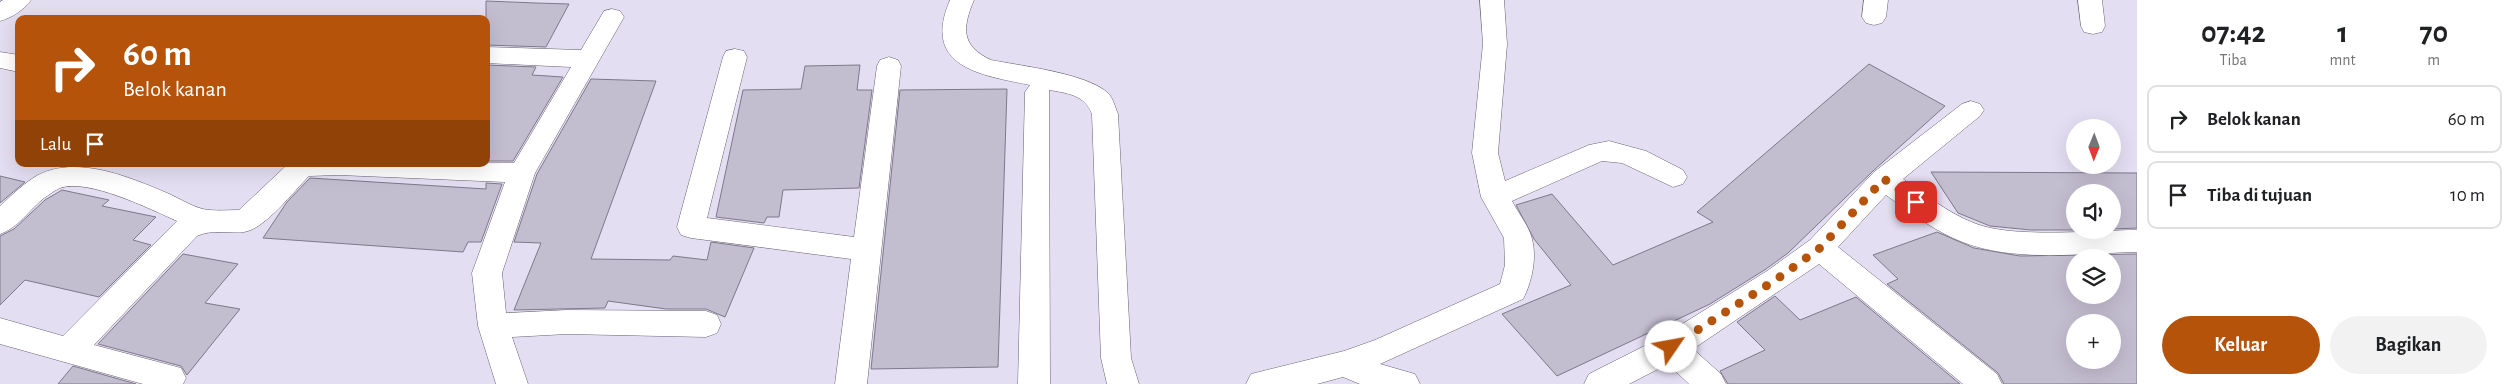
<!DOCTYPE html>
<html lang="id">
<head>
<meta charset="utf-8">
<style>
  :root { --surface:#fff; --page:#f2f2f2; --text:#202124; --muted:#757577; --line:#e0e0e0; --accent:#b45309 }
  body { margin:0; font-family:"Alegreya Sans",sans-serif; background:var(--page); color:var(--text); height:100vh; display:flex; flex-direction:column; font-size:19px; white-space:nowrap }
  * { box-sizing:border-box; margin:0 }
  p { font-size:16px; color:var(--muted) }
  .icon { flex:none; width:28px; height:28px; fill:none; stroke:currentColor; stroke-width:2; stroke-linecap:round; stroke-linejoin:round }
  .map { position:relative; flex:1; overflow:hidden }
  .panel { display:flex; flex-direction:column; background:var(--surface); width:375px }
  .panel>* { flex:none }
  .top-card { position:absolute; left:15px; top:15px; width:475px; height:152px; border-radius:10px; box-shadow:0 5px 20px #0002; background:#b45309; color:#fff; overflow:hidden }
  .needle { width:32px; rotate:181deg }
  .fabs { position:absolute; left:2066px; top:119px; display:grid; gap:10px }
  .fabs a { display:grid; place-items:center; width:55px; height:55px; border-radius:50%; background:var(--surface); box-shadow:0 5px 20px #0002; font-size:25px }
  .pin { position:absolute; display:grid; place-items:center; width:42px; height:42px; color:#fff; margin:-21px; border-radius:10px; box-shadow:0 2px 8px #0006 }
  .me { position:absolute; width:55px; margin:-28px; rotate:57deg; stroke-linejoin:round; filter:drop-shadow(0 0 4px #0008) }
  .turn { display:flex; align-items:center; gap:18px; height:105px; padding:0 25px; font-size:22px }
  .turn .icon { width:65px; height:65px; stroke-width:2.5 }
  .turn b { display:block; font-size:35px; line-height:42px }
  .then { display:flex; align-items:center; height:48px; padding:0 25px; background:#0003; gap:10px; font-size:19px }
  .eta { display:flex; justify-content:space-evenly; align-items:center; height:85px; text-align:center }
  .eta b { font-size:30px; font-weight:600; line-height:35px }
  .action { display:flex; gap:10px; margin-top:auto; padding:10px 25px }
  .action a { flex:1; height:58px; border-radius:30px; background:var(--accent); color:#fff; font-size:20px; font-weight:600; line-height:58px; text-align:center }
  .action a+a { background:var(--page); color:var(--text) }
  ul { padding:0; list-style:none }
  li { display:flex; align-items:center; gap:15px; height:68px; margin:0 10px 8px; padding:0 15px; border:2px solid var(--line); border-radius:10px }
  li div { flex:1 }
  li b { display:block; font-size:19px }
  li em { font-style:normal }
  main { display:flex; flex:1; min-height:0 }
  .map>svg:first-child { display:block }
  .building { fill:#c3bdd0; stroke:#7e788a; fill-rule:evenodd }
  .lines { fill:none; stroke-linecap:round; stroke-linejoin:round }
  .street-casing { stroke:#676172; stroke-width:1 }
  .street { fill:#fff; fill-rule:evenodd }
  .route { stroke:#b45309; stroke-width:9; stroke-dasharray:0 16.2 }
</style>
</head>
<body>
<main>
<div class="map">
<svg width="2137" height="384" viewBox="0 0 2137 384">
  <rect width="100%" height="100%" fill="#e4def2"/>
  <!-- building -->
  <g class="building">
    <path d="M486,1L536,3L569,4L546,47L486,45Z"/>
    <path d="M1869,64L1945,106L1873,171L1788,253L1766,269L1710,304L1557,376L1502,314L1571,285L1534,239L1516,205L1552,194L1613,265L1713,222L1697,212Z"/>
    <path d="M486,65L536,67L532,75L563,77L513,161H486Z"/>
    <path d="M860,65L857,90H872L859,188L783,190L779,217H767L764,223L716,217L743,90L801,89L805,66Z"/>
    <path d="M591,79L656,81L591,259L670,260L673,256L707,260L711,242L754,248L725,317L706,309H666L608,301L605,308L514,310L541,243L514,242L537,174Z"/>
    <path d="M1007,89L998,367L871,369L900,90Z"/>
    <path d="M1931,172L2137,173V228L2112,229V192H2075V230H2080H2031L1990,226L1958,213Z"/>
    <path d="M0,176L25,182L0,203Z"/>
    <path d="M310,178L486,189V183L502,184L481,242H468L463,252L263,238L287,202Z"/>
    <path d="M62,190L109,200L102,206L156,217L133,240L151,245L99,297L25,280L0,305V236L14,229L45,200Z"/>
    <path d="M1937,232L1974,248L2020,256L2137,254V384H2004L1998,373L1887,284L1898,279L1873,255ZM2075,258H2112V295H2075ZM2075,322H2112V360H2075Z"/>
    <path d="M183,254L238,264L205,303L240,309L187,375L181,366L98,344Z"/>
    <path d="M1775,296L1800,320L1856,297L1960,384H1728L1720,371L1765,350L1737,322Z"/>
    <path d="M73,366L136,384H58Z"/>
  </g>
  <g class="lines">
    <!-- street casing -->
    <g class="street-casing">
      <g id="street">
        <path d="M3,0H31C24,10 11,18 0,21V2Z"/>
        <path d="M950,0H974C962,28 961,46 991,60C1021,66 1086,73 1108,93C1113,98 1115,107 1118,114L1131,358L1139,384H1107L1101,358L1092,114C1085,95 1067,93 1049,90L1050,384H1018L1025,92L1030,85C980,75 921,67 950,0Z"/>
        <path d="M1480,0H1504L1507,44L1498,153L1505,181L1589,145L1609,141L1646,151L1683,170L1687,177L1683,184L1673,187L1622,163L1602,161L1512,201C1518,213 1529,226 1532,239C1537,258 1532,282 1523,299L1380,364L1415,374L1420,384H1360L1343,377L1317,384H1246L1251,374L1344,351L1375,340L1500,284L1505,265L1504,238L1481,197L1472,153L1483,44Z"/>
        <path d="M1864,0H1888L1886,17L1882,23L1874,25L1866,23L1862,17Z"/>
        <path d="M2078,0H2102L2105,26L2102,32L2093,34L2084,32L2081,26Z"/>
        <path d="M612,9L620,11L624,17L535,173L502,273L506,313L567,310L706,311L717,315L721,324L717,333L706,337L567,334L512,337L528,384H496L478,326L472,273L505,182L339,175L309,176C294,191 265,229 244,232C228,234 212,229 197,236L94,345L181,368L186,378L183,384H143L0,344V318L63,336L177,221C150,209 88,178 60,188C55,190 49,195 44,198C29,210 18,228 0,234V206C12,195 24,183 38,175C78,155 129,177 167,193C179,198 195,209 209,210C219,211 229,210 239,210L288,164L514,163L571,67L486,63V47L581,50L604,11Z"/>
        <path d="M735,49L744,51L747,57L707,218L854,237L877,66L880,60L889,57L898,60L901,66L867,384H835L851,259L691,238L681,235L677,227L723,57L726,51Z"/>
        <path d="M0,52L19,55V72L0,68Z"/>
        <path d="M1971,101L1980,104L1984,110L1980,116L1903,179C1926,195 1948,213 1974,223C2011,239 2095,230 2137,230V252C2078,253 2009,264 1953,238C1929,227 1907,210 1886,195L1838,247L1997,374L2002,384H1963L1819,264L1693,349L1721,374L1726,384H1689L1668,364L1629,384H1584L1589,374L1660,338L1767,271L1810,240L1874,172L1962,104Z"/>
      </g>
    </g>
    <!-- street -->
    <use href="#street" class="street"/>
  </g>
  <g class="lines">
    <!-- route -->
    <path class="route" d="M1671,347L1777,279L1820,248L1884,179L1916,202"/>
  </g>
</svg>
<div class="fabs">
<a><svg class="needle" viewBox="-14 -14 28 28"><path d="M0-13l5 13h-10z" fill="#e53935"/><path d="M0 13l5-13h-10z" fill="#757577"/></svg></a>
<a><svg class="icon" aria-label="sound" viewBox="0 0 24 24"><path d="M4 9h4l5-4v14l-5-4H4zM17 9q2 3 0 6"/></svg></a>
<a><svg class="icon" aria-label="layers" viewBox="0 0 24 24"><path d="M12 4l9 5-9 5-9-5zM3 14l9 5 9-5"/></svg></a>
<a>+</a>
</div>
<div class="pin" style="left:1916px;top:202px;background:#d93025"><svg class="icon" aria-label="arrive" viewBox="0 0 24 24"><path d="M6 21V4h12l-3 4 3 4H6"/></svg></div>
<svg class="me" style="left:1671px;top:347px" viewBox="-20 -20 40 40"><circle r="19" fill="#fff"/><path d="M0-13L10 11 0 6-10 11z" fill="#b45309"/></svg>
<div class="top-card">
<div class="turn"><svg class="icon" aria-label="right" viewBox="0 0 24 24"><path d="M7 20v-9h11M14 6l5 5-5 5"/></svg><div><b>60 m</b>Belok kanan</div></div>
<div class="then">Lalu<svg class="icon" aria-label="arrive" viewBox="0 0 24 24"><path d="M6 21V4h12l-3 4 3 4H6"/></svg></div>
</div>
</div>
<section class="panel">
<div class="eta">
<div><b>07:42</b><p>Tiba</p></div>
<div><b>1</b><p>mnt</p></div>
<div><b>70</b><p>m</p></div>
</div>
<ul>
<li><svg class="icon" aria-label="right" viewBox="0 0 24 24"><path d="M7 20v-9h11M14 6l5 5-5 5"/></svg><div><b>Belok kanan</b></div><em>60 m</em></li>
<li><svg class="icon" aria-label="arrive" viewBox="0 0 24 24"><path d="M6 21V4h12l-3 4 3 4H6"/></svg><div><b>Tiba di tujuan</b></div><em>10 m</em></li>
</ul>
<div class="action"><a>Keluar</a><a>Bagikan</a></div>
</section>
</main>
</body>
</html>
